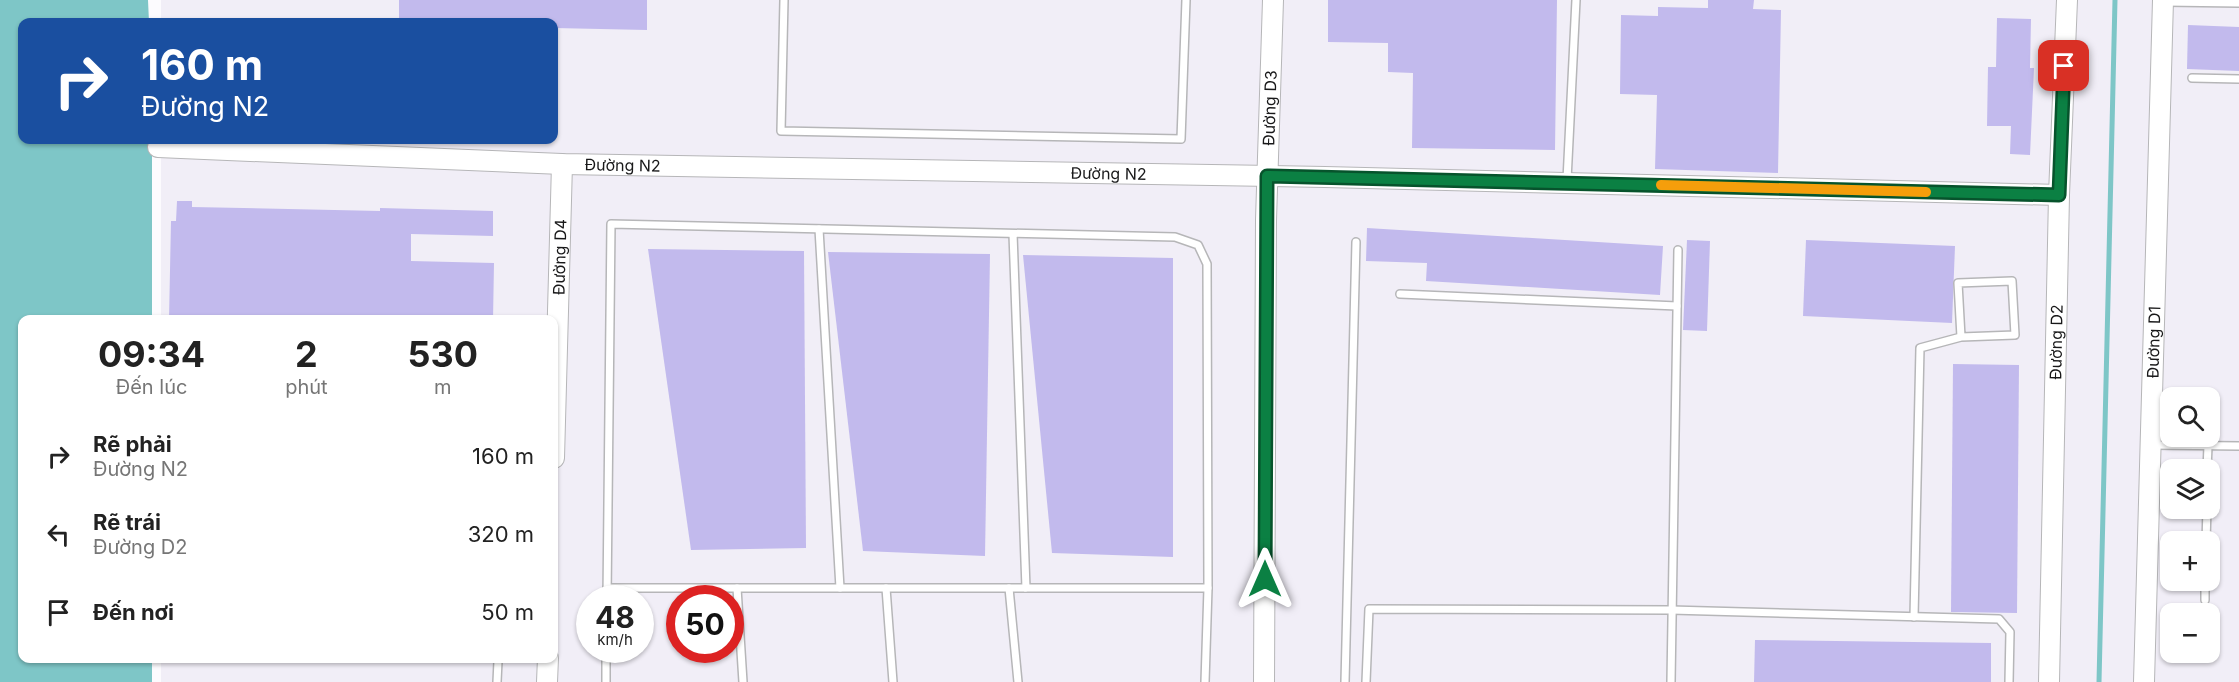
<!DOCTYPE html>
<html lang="vi">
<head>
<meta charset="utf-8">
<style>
  :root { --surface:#fff; --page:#f2f2f2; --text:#222; --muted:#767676 }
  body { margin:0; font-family:Inter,sans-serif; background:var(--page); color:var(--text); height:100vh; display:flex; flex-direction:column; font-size:22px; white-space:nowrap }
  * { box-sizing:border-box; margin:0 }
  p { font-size:20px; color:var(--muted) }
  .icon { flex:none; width:33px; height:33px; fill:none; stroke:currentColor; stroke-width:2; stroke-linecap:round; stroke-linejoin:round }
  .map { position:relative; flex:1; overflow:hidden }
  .drawer { position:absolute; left:18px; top:315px; width:540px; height:348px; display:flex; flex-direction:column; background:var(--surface); border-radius:12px; box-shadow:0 2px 4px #0004 }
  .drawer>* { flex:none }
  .top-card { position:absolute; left:18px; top:18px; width:540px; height:126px; border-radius:12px; box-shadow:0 2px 4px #0004; background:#1a4fa0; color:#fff; overflow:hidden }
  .tools { position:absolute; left:2160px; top:387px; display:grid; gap:12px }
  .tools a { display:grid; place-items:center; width:60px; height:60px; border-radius:12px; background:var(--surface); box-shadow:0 2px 4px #0004; font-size:30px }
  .speed { position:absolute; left:576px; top:585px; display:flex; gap:12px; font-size:30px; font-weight:700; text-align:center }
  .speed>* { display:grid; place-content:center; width:78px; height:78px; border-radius:50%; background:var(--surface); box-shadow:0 2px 4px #0004; line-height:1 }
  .speed small { font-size:15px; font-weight:400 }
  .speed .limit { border:9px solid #d22; background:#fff; color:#111 }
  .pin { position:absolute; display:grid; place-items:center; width:51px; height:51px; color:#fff; margin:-26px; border-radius:12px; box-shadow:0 3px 9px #0006 }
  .me { position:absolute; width:66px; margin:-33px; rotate:0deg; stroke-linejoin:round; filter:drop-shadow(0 0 4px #0008) }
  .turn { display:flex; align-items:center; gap:21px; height:126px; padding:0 24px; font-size:27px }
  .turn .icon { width:78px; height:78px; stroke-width:2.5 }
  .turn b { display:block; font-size:42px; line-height:51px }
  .eta { display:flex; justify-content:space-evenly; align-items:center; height:102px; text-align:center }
  .eta b { font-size:36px; font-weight:700; line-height:42px }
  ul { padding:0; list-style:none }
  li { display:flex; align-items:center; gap:18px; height:78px; padding:0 24px }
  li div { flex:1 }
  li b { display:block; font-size:22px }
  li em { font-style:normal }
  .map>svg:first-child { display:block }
  .built { fill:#f1eef7; fill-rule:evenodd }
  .water { fill:#7ec6c7 }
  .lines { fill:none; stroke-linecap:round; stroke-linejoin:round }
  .stream { stroke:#7ec6c7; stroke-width:5 }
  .building { fill:#c2baed }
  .lane-casing { stroke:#b6b6b8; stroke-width:10 }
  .secondary-casing { stroke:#b6b6b8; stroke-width:22 }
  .lane { stroke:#fff; stroke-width:7 }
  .secondary { stroke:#fff; stroke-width:20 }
  .route-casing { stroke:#07532c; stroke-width:15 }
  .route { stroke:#0b8043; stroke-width:10 }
  .slow { stroke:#f59e0b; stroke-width:10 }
  .labels { text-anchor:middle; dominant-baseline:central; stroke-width:4.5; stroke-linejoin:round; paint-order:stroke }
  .street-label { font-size:16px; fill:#181819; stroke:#fff }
</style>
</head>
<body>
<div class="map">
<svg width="2239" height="682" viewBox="0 0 2239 682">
  <rect width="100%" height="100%" fill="#fcfbfe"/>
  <!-- built -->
  <path class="built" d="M161,0H2239V682H161V659L554,658V320L161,319V140H554V22H161ZM2170,398H2210V436H2170ZM2170,470H2210V508H2170ZM2170,542H2210V580H2170ZM590,598H640V650H590ZM680,598H730V650H680ZM2170,614H2210V652H2170Z"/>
  <!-- water -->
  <path class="water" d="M0,0H148L149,22H22V140H152V319L22,320V658L152,659V682H0Z"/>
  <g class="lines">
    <!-- stream -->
    <path class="stream" d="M2099,682L2115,0"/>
  </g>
  <!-- building -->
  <g class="building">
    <path d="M399,0H647V30L554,28V22H399Z"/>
    <path d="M1328,0H1557L1555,150L1412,148L1413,73L1388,72V43L1328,42Z"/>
    <path d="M1708,0H1754L1753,9L1781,10L1778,173L1655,169L1657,95L1620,94L1621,15L1658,16V7L1708,8Z"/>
    <path d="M1997,18L2031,19L2030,68H2034L2030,155L2010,154L2011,126H1987L1988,67H1996Z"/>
    <path d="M2188,25L2239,27V71L2187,69Z"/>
    <path d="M177,201H192V207L380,211V208L493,211V236L411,234V261L494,263L493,320H169L171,221H176Z"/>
    <path d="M1367,228L1663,246L1660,295L1426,281L1427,263L1366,261Z"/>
    <path d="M1687,240L1710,241L1707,331L1683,330Z"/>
    <path d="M1806,240L1955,246L1952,323L1803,316Z"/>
    <path d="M648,249L804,251L806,548L691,550Z"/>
    <path d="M828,252L990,254L985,556L863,551Z"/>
    <path d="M1023,255L1173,258V557L1052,553Z"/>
    <path d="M1953,364L2019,365L2017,613L1951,612Z"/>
    <path d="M1755,640L1991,643V682H1754Z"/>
  </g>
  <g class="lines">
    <!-- lane casing -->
    <g class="lane-casing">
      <g id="lane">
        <path d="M784,0L781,131L1181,139L1186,0"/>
        <path d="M2165,2L2239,3"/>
        <path d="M2192,78L2239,79"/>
        <path d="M1567,180L1576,0"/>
        <path d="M819,229L840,588"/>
        <path d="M1013,234L1026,588"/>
        <path d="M1400,294L1677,306"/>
        <path d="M2152,445L2239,446"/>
        <path d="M2207,470L2208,446"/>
        <path d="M2206,542L2207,508"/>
        <path d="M607,588H737"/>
        <path d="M886,588L893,682"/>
        <path d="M1009,588L1018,682"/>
        <path d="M607,598L611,224L1175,237L1198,245L1207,264L1208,588H737L743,682"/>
        <path d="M2205,600V580"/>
        <path d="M1914,617L1920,348L1961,337L2015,335L2012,281L1958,283L1961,337"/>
        <path d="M497,682L498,661"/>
        <path d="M606,682V650"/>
        <path d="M1205,682L1208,588"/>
        <path d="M1345,682L1356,242"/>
        <path d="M1366,682L1369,609L1671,610L1999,619L2010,632L2009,682"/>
        <path d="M1671,682L1678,250"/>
      </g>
    </g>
    <!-- secondary casing -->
    <g class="secondary-casing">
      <g id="secondary">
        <path id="s1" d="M158,147L562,164L1325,177L2059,195"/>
        <path id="s2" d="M554,458L562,164"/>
        <path d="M547,682L548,658"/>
        <path id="s3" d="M1264,682L1266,220L1273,0"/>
        <path id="s4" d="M2049,682L2059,195L2067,0"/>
        <path id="s5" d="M2144,682L2163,0"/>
      </g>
    </g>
    <!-- lane -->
    <use href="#lane" class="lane"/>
    <!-- secondary -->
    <use href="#secondary" class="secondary"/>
  </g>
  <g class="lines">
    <!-- route casing -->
    <g class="route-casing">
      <path id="route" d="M1265,579L1267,176L2059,195L2064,66"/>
    </g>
    <!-- route -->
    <use href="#route" class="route"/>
    <!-- slow -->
    <path class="slow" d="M1661,185L1926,192"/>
  </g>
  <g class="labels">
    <!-- street labels -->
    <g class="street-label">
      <text stroke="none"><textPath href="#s3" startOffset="574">Đường D3</textPath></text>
      <text stroke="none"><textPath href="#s1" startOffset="465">Đường N2</textPath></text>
      <text stroke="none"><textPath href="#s1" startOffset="951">Đường N2</textPath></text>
      <text stroke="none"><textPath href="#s2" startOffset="201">Đường D4</textPath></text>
      <text stroke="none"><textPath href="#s4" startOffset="340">Đường D2</textPath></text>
      <text stroke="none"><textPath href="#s5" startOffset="340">Đường D1</textPath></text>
    </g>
  </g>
</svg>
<div class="tools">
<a><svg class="icon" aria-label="search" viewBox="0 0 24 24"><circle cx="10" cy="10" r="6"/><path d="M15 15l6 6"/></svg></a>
<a><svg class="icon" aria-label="layers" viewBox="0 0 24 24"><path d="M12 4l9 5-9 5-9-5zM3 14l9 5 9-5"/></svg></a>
<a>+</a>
<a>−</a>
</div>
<div class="speed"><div>48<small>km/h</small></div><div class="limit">50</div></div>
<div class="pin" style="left:2064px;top:66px;background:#d93025"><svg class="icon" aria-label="arrive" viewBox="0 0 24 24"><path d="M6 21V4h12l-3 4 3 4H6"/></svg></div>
<svg class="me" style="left:1265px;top:579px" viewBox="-20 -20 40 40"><path d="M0-17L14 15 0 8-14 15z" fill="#0b8043" stroke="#fff" stroke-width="4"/></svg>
<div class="top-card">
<div class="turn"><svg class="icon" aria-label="right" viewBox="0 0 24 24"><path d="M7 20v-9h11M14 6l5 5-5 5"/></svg><div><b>160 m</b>Đường N2</div></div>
</div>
<section class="drawer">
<div class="eta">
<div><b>09:34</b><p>Đến lúc</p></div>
<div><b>2</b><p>phút</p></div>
<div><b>530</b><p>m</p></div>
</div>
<ul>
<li><svg class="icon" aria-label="right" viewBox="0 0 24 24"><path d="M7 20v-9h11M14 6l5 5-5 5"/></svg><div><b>Rẽ phải</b><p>Đường N2</p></div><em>160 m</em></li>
<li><svg class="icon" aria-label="left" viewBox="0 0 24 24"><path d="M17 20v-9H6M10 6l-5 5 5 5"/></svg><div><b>Rẽ trái</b><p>Đường D2</p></div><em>320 m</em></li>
<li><svg class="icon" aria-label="arrive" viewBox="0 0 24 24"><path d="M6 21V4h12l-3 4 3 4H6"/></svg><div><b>Đến nơi</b></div><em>50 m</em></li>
</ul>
</section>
</div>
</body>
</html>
